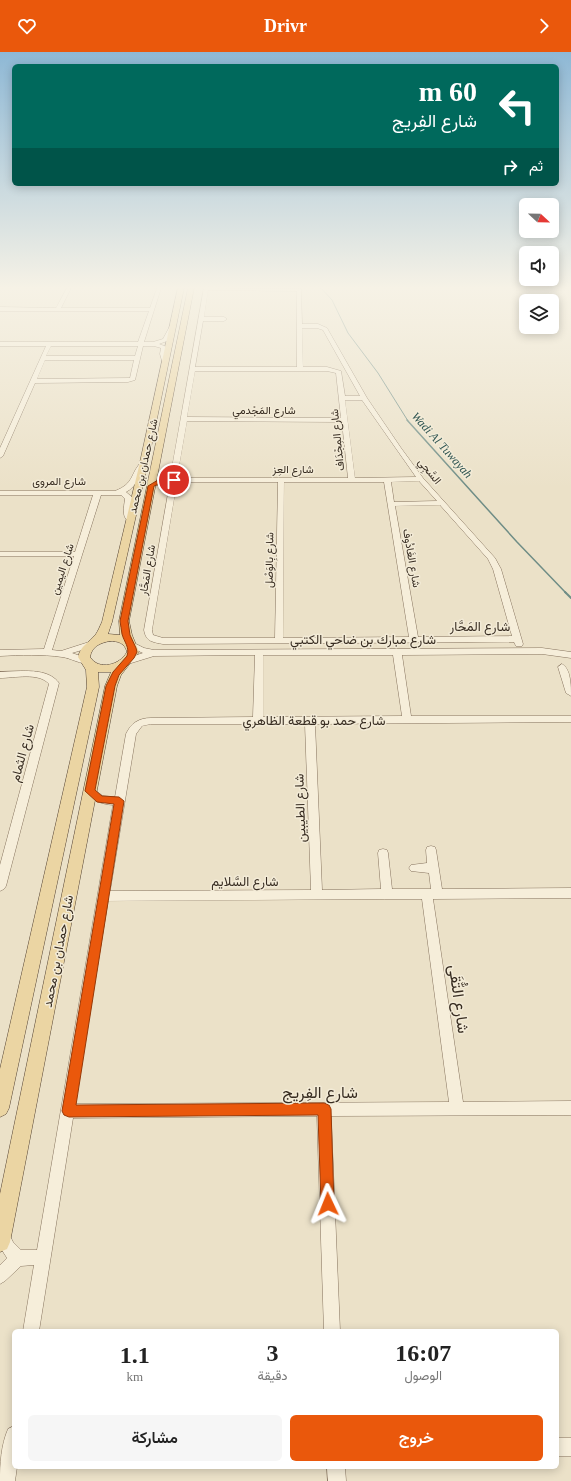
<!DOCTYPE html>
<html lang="ar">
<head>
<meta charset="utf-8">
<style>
  :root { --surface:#fff; --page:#f6f6f6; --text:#222; --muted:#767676; --accent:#ea580c }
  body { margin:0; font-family:"Times New Roman",Vazirmatn,serif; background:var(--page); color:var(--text); direction:rtl; height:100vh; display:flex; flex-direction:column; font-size:15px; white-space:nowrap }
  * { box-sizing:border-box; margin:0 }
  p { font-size:13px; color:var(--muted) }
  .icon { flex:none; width:22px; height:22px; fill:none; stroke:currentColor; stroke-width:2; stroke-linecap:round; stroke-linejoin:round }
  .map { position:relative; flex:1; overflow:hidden; direction:ltr }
  .details { position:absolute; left:12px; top:1277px; width:547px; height:140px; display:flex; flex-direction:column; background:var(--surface); border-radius:6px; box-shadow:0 2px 10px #0003; direction:rtl }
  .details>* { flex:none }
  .top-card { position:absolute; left:12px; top:12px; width:547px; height:122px; border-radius:6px; box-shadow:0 2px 10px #0003; direction:rtl; background:#00695c; color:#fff; overflow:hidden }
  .needle { width:26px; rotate:112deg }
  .controls { position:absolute; left:519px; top:146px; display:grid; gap:8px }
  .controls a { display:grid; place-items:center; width:40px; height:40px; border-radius:6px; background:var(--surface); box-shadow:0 2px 10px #0003; font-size:20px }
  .pin { position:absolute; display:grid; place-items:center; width:34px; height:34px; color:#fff; margin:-17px; border:2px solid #fff; border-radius:50%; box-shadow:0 1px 4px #0007 }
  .me { position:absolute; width:44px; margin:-22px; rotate:358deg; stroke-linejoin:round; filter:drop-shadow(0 0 3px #0008) }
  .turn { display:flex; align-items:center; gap:14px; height:84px; padding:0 16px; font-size:18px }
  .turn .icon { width:52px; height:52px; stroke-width:2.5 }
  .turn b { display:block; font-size:28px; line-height:34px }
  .then { display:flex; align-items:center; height:38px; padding:0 16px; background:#0003; gap:8px; font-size:15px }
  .eta { display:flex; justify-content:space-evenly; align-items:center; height:68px; text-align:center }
  .eta b { font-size:24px; font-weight:600; line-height:28px }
  .cta { display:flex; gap:8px; margin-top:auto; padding:8px 16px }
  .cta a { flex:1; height:46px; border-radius:6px; background:var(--accent); color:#fff; font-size:16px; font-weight:600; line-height:46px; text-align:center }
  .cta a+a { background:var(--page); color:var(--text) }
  header { display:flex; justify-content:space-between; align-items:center; height:52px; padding:0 16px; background:var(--accent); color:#fff; font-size:18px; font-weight:600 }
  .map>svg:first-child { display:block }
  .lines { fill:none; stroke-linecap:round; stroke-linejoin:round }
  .stream-far2 { stroke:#6f8d86; stroke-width:1 }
  .stream-far1 { stroke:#6f8d86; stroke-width:1.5 }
  .stream { stroke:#6f8d86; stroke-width:2 }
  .minor-casing { stroke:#86735e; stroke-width:1 }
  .major-casing { stroke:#544232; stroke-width:1 }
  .minor { fill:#f6eeda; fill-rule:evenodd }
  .major { fill:#ebd5a3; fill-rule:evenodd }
  .route { fill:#ea580c; stroke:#983908 }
  .labels { text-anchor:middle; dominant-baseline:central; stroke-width:3; stroke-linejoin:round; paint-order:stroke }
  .far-street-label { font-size:11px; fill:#372c21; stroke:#f3ebd7 }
  .far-water-label { font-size:12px; font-style:italic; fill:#315653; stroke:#f3ebd7 }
  .street-label { font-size:13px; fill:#372c21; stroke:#f3ebd7 }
  .near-street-label { font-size:16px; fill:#372c21; stroke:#f3ebd7 }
</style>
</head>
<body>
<header><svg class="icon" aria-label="forward" viewBox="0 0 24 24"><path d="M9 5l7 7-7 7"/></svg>Drivr<svg class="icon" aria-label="heart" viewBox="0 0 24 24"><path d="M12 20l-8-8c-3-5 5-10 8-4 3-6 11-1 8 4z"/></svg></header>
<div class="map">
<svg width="571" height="1429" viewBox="0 0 571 1429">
  <rect width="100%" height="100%" fill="#ebe1c8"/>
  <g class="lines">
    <!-- stream-far2 -->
    <path class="stream-far2" d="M321,236L332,248L348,281L378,321L408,369"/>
    <!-- stream-far1 -->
    <path class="stream-far1" d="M407,368L517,490L566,541"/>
    <!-- stream -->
    <path class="stream" d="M565,540L571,546"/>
    <!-- minor casing -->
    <g class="minor-casing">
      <g id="minor">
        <path d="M67,236H71L61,256H150L157,236H161L144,290H153L163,287L171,272H175L167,289L159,292L167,295L166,302L168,309L165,311L162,309L160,302L161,296L154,294H143L135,328L128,330L35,331L3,404L0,406V396L46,294H0V290H138L149,259H0V255L56,256ZM51,294H138L135,304H46ZM45,308H134L130,326L37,327Z"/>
        <path d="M204,236L301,237L302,272H318L327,276L367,346L401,396L423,426L495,506L501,517L523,592L522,594H516L514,590L163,592C153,590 146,590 144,578L170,430H165L151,436L148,434L162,427L170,426ZM208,238L297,239V315H195L203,269H224L227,267L224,265H204ZM302,276H317L323,278L360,344H345L341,319L327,315H303ZM195,319H327L336,321L341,366L187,365ZM345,348H362L416,425L355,426ZM187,369L342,370L348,426H177ZM419,429L437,449L394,450L391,430ZM177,430H278L275,586H163L153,583L152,578ZM284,430H384L409,585L283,586ZM440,453L488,507L493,517L512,584L418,585L395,454Z"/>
        <path d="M142,409L147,410C140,420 138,434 126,440L133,446L131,461L134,468L133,470H130C121,466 124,455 125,447L121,443H101L52,598L61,599L89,590L92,591L93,593L92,595L72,601L89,607L90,609L89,611C81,613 71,606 62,605C42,602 21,603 0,604V598L44,597L74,504H0V500H75L93,443H0V439H115C135,431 129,423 142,409Z"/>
        <path d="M130,589L144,596L154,598L542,596L571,600V606L542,602L402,603L411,664H571V670L315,672L322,838L381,837L378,801L379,798L383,797L387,798L388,801L392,837H431L429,821L411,819L409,816L411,813L427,811L426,798L427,795L431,794L435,795L436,798L442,837L571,836V846L433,847L463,1050L571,1049V1063L331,1064L340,1279H324L317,1064L73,1066L39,1279H23L34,1213L21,1214L5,1229L0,1232V1213L7,1206L0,1195V1176L7,1178L13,1190L21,1198H37L113,753C102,752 91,749 85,739L86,736L90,735L103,744L115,745L126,682C131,671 139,666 151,666L253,665L255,603L154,604L128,612L125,611L124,609L125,607L143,601L127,594L126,592L127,590ZM263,603H393L402,664L263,665ZM151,672H305L311,838L110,839L136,682L142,674ZM385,847H422L449,1050L75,1052L108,849Z"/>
        <path d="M562,612C571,616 571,635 571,644L566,641L558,615Z"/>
        <path d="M21,619C34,619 50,619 59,631L6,834L4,837L0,839V813L49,632C39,620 14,626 0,626V620Z"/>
        <path d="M14,1374V1415H17L15,1429H0C0,1412 1,1393 8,1377Z"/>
        <rect x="557" y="1386" width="14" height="18"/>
        <path d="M327,1415H345L346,1429H328Z"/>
      </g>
    </g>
    <!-- major casing -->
    <g class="major-casing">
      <path id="major" d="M178,236H184L148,410L112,570L108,582L120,583L119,569L188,236H194L129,569L132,583L139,600L121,623L117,634L10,1190L7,1197L0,1200V1142L105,634L111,620H98L99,635L9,1056L6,1062L0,1065V1017L87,635L86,618L78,605C81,593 89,591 96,582C98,579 100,574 102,570L140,410ZM110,589C118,589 125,591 127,600C120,613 99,619 90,605C92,594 100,591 110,589Z"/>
    </g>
    <!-- minor -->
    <use href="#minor" class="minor"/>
    <!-- major -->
    <use href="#major" class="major"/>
  </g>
  <!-- sky -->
  <linearGradient id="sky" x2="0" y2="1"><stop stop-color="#8eb8d5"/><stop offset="0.54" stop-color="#f6f2e6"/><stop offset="1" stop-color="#f6f2e6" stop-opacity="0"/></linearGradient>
  <rect width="571" height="436" fill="url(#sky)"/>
  <!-- route -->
  <path class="route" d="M174,426L176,427V429L162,431L154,434L128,569L130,583L136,596L137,600L134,606L119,623L115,634L95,738L102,744L119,745L124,749L76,1053L324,1051L329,1053L331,1057L334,1152L332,1157L328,1159L323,1157L321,1152L318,1063L69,1065L64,1063L62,1059L114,752L97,750L85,739L106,634L113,620L127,604C130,595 124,590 122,582C121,578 121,573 120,569L148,434L158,428Z"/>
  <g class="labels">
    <!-- far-street labels -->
    <g class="far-street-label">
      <text x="264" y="358">شارع المَجْدمي</text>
      <text transform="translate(337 388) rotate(-96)">شارع المِجْدَاف</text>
      <text transform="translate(143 414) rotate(-77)">شارع حمدان بن محمد</text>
      <text x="293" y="417">شارع العِز</text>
      <text transform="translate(430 419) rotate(51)">السَّجِي</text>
      <text x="59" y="429">شارع المروى</text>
      <text transform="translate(412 506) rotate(80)">شارع الغَادُوف</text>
      <text transform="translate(269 508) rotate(-89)">شارع بِالوَصْل</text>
      <text transform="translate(62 517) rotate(-72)">شارع اليمين</text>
      <text transform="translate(147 518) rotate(-80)">شارع المَحَّار</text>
    </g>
    <!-- far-water labels -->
    <g class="far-water-label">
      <text transform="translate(442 393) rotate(48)">Wadi Al Tuwayah</text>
    </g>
    <!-- street labels -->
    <g class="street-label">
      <text x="480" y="574">شارع المَحَّار</text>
      <text x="363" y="587">شارع مبارك بن ضاحي الكتبي</text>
      <text x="314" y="668">شارع حمد بو قطعة الظاهري</text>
      <text transform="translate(22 701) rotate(-75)">شارع الثمام</text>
      <text transform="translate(300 756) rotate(-92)">شارع الطيبين</text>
      <text x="245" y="829">شارع السَّلايم</text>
      <text transform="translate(58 899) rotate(-79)">شارع حمدان بن محمد</text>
    </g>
    <!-- near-street labels -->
    <g class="near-street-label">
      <text transform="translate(459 947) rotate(82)">شارع التُّقَى</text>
      <text x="320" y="1040">شارع الفِريج</text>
    </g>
  </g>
</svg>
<div class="controls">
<a><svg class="needle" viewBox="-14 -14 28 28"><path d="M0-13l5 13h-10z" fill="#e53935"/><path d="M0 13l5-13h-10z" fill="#767676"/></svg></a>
<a><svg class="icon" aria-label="sound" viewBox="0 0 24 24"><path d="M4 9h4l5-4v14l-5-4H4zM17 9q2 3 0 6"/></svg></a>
<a><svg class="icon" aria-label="layers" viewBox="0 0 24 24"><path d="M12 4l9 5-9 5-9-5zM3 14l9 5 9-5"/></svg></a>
</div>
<div class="pin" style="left:174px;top:428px;background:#d93025"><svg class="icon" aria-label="arrive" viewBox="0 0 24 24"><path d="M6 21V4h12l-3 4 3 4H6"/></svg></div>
<svg class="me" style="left:328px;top:1152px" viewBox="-20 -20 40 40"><path d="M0-17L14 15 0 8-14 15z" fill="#ea580c" stroke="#fff" stroke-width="4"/></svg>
<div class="top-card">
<div class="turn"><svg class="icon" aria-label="left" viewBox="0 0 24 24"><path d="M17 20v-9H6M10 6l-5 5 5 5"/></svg><div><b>60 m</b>شارع الفِريج</div></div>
<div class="then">ثم<svg class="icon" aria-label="right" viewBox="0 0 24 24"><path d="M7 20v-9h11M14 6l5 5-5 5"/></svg></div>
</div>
<section class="details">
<div class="eta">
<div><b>16:07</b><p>الوصول</p></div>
<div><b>3</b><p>دقيقة</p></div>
<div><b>1.1</b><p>km</p></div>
</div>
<div class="cta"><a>خروج</a><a>مشاركة</a></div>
</section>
</div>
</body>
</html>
